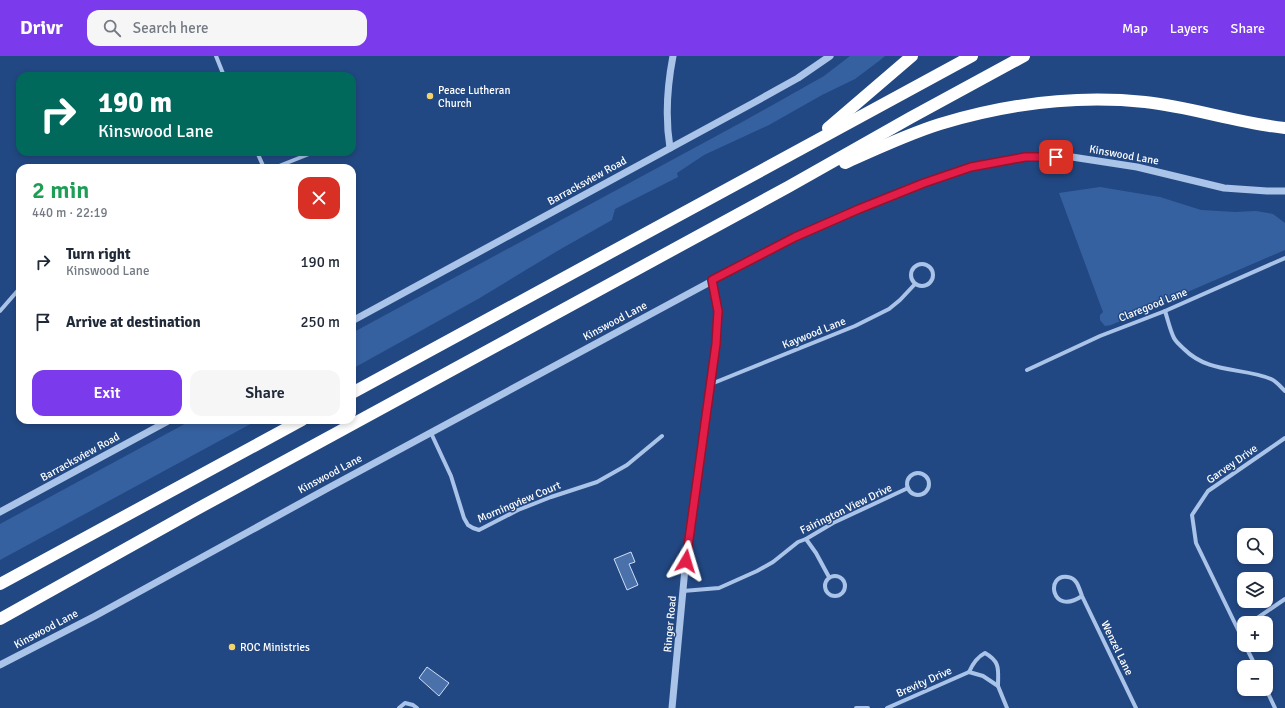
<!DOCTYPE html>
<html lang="en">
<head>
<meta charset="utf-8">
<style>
  :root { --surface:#fff; --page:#f6f6f7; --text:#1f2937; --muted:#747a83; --accent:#7c3aed }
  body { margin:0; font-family:Signika,sans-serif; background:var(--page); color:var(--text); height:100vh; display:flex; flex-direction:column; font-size:15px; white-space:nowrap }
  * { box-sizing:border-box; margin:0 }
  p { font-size:13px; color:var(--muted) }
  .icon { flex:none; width:22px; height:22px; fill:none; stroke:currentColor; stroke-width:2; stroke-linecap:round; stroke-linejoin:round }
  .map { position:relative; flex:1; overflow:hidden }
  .details { position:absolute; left:16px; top:108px; width:340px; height:260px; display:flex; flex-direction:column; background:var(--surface); border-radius:12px; box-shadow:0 2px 6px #0003 }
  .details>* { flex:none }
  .top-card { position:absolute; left:16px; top:16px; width:340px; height:84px; border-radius:12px; box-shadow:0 2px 6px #0003; background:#00695c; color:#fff; overflow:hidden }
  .tools { position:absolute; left:1237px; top:472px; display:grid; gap:8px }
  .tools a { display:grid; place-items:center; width:36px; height:36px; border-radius:8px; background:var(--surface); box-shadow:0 2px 6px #0003; font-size:20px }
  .pin { position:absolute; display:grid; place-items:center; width:34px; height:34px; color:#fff; margin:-17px; border-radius:8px; box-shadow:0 2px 6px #0006 }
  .me { position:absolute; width:44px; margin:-22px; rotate:7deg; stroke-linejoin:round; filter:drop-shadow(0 0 3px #0008) }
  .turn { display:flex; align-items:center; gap:14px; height:84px; padding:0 16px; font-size:18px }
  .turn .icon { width:52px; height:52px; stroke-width:2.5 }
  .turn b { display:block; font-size:28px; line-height:34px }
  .round { display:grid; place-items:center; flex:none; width:42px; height:42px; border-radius:12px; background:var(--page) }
  .head { display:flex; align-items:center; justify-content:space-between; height:68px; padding:0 16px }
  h1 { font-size:24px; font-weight:600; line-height:30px; color:#1e9e55 }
  .action { display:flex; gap:8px; margin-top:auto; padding:8px 16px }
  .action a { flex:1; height:46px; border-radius:12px; background:var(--accent); color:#fff; font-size:16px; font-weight:600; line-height:46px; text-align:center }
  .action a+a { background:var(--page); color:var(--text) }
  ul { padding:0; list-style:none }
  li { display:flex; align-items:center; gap:12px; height:60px; padding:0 16px }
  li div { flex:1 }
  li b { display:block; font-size:15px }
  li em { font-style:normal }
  header { display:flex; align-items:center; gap:24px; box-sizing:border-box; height:56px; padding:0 20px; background:var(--accent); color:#fff }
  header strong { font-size:19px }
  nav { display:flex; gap:22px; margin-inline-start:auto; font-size:14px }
  .search { width:280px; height:36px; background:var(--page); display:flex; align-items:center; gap:10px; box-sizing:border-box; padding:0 14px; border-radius:12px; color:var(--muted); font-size:15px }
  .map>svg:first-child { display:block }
  .green { fill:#3661a0 }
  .building { fill:#4b71ab; stroke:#cedef6 }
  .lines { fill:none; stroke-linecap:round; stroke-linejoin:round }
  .minor { stroke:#aac3e8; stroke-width:4 }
  .tertiary { stroke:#aac3e8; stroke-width:7 }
  .motorway { stroke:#fff; stroke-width:12 }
  .route-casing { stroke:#92132f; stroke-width:10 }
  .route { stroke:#e11d48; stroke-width:7 }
  .poi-dot { fill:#f4d36c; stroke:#224883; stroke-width:1.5 }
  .labels { text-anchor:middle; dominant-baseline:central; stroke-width:3; stroke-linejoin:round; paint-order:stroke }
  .poi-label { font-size:11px; fill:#fff; stroke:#224883; text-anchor:start }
  .street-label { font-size:11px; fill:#fff; stroke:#224883 }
</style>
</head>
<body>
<header>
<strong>Drivr</strong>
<div class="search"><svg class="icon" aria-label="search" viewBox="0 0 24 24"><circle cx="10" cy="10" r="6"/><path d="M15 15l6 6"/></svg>Search here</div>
<nav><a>Map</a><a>Layers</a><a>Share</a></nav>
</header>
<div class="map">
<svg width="1285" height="652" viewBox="0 0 1285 652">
  <rect width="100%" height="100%" fill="#224883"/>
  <!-- green -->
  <g class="green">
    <path d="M850,0H885L879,5L855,23L822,39L769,69L704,99L677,117L678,121L615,153L612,164L559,194L478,243L352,313V277L744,65L824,20Z"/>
    <path d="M1100,131L1160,141L1201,154L1235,156L1256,155L1273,158L1285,167V194L1111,269L1105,270L1100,264V259L1103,256L1059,137Z"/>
    <path d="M192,364H258L0,504V468Z"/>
  </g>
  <!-- building -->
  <g class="building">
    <path d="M631,496L635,506L629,508L638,529L627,534L614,503Z"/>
    <path d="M427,611L449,627L439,640L419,622Z"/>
  </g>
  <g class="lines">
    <!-- minor -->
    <g class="minor">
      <path d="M216,0L224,20"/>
      <path d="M257,96L264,112"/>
      <path d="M274,112L314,96"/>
      <circle cx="922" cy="219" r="11"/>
      <path d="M0,255L20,232"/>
      <path d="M1165,255C1168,264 1170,274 1174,282C1176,286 1181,290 1184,293C1209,318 1242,311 1271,323C1276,325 1281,331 1285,335"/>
      <path d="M1027,314L1100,280L1165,255L1285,202"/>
      <path d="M711,328L855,270L889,253L900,244L915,228"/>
      <path d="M431,377L451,420L464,462L468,469L473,472L479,474L518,454L551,441L597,426L627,409L662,380"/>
      <circle cx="918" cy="428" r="11"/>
      <path d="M806,483L816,497L829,521"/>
      <circle cx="835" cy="530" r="10"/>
      <path d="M683,535L719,532L757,515L773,506L798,486L806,483L833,467L908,432"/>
      <path d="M1082,540C1051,561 1045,517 1068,521C1077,522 1079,532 1082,540L1136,652"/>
      <path d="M1250,567L1285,543"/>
      <path d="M1244,586L1196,487L1192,459L1208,435L1285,382"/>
      <path d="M1245,589L1256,611"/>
      <path d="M969,616C973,607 977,601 985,597C1001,606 998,614 998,630"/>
      <path d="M1266,633L1275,652"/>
      <path d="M399,652L405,647L413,649L417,652"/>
      <path d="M856,652H868"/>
      <path d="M887,652L969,616L983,620L998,630L1007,652"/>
    </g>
    <!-- tertiary -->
    <g class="tertiary">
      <path d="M670,92C665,61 667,31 673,0"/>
      <path d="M352,265L755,46L798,22L830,0"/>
      <path d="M0,456L170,364"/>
      <path d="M0,609L95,560L330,431L712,225L795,181L859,153L924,127L971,111L1025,101H1072L1137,111L1224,132L1267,135H1285"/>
      <path d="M672,652L687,491L716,288L718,255L712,225"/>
    </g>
    <!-- motorway -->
    <g class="motorway">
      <path d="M828,72L912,0"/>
      <path d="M845,107C876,93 908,78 940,68C1006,48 1076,39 1145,46C1192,51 1237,67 1285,72"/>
      <path d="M352,337L972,0"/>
      <path d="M0,528L302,364"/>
      <path d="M0,563L197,453L788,131L910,62L1024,0"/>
    </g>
  </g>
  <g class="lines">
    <!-- route casing -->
    <g class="route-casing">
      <path id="route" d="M686,505L716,288L718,255L712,224L795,181L859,153L924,127L971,111L1025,101H1056"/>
    </g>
    <!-- route -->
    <use href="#route" class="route"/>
  </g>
  <!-- markers -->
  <g class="poi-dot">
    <circle cx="430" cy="40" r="4"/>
    <circle cx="232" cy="591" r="4"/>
  </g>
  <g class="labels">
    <!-- poi labels -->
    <g class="poi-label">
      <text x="438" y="34">Peace Lutheran<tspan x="438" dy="13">Church</tspan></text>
      <text x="240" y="591">ROC Ministries</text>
    </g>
    <!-- street labels -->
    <g class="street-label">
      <text transform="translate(1124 99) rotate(10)">Kinswood Lane</text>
      <text transform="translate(587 125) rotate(-29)">Barracksview Road</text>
      <text transform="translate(1153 249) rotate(-22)">Claregood Lane</text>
      <text transform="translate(615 265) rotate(-28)">Kinswood Lane</text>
      <text transform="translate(814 277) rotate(-22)">Kaywood Lane</text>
      <text transform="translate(80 401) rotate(-29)">Barracksview Road</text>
      <text transform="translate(1232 408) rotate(-35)">Garvey Drive</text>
      <text transform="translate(330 418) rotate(-28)">Kinswood Lane</text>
      <text transform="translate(519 446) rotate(-23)">Morningview Court</text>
      <text transform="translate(846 453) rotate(-26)">Fairington View Drive</text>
      <text transform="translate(670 568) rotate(-85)">Ringer Road</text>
      <text transform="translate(46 573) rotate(-28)">Kinswood Lane</text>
      <text transform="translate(1117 592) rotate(64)">Wenzel Lane</text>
      <text transform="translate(924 626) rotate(-24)">Brevity Drive</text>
    </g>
  </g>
</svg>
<div class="tools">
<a><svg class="icon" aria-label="search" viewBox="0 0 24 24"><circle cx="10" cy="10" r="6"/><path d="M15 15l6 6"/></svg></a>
<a><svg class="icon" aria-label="layers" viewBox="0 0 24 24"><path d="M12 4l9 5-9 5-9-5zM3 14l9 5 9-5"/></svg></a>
<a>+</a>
<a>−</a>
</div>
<div class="pin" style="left:1056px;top:101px;background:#d93025"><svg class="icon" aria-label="arrive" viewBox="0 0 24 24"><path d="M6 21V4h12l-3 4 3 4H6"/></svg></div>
<svg class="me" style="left:686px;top:505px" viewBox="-20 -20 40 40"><path d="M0-17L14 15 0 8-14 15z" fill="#e11d48" stroke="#fff" stroke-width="4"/></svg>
<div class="top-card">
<div class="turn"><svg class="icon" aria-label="right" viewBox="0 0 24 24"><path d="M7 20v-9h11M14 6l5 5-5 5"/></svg><div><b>190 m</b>Kinswood Lane</div></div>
</div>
<section class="details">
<div class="head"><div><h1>2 min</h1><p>440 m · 22:19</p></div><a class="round" style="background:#d93025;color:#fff"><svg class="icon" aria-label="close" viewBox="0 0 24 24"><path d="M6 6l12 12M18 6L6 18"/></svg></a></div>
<ul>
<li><svg class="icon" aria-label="right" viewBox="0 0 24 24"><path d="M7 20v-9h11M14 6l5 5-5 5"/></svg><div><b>Turn right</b><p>Kinswood Lane</p></div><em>190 m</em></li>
<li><svg class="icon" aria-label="arrive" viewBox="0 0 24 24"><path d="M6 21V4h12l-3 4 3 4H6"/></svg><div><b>Arrive at destination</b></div><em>250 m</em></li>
</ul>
<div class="action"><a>Exit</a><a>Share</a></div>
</section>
</div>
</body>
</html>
